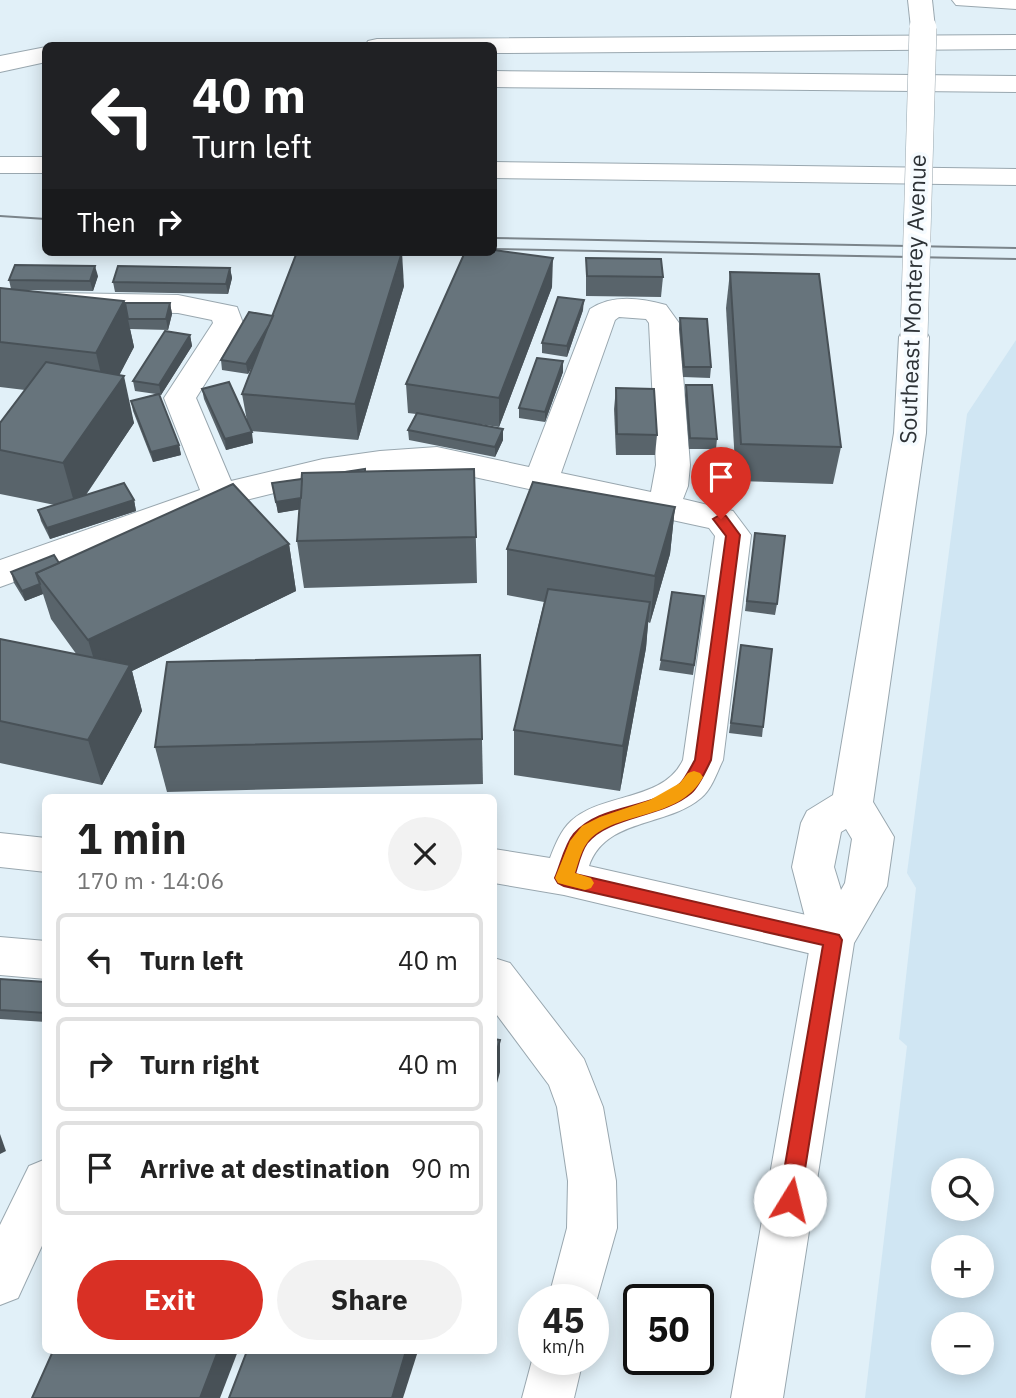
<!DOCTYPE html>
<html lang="en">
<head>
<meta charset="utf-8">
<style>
  :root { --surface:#fff; --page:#f2f2f2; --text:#222; --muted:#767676; --line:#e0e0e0; --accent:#d93025 }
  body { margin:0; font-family:"IBM Plex Sans",sans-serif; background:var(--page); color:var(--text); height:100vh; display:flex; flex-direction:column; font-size:26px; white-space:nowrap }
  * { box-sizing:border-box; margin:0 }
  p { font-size:23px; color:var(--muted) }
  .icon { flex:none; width:38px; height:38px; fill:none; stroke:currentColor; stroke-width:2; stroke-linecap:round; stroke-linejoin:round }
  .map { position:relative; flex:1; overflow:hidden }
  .panel { position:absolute; left:42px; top:794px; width:455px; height:560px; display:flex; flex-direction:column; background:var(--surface); border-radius:10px; box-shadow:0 4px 18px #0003 }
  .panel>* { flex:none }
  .banner { position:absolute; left:42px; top:42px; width:455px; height:214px; border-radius:10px; box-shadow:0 4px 18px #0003; background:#202124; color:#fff; overflow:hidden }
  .buttons { position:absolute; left:931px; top:1158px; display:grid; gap:14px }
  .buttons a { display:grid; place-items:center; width:63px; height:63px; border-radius:50%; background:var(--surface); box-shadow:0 4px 18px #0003; font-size:35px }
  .speed { position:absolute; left:518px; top:1284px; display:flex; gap:14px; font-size:35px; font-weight:700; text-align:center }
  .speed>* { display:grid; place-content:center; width:91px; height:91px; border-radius:50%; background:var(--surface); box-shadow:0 4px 18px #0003; line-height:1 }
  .speed small { font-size:18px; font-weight:400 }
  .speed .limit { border:4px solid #111; border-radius:10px; background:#fff; color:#111 }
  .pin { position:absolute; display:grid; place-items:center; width:60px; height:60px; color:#fff; margin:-72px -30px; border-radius:50% 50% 50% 0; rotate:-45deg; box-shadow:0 0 7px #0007 }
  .pin .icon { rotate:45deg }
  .me { position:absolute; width:77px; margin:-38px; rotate:9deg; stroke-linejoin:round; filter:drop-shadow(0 0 5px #0008) }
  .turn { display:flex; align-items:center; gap:24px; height:147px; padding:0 35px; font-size:32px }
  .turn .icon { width:91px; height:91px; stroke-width:2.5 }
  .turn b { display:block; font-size:49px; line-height:60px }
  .then { display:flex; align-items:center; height:66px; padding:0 35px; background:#0003; gap:14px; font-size:26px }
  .round { display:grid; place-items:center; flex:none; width:74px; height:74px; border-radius:37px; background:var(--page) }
  .overview { display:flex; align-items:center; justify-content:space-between; height:119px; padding:0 35px }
  h1 { font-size:42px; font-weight:800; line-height:52px }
  .action { display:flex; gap:14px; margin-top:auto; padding:14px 35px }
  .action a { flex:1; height:80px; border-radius:42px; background:var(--accent); color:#fff; font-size:28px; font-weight:800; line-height:80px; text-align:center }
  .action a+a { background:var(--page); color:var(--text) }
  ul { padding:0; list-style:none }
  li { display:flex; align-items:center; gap:21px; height:94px; margin:0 14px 10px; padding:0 21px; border:4px solid var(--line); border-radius:10px }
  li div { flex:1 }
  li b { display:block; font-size:26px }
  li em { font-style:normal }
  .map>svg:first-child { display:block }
  .built { fill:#d0e6f3; fill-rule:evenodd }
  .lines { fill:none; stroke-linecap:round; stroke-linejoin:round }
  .minor-casing { stroke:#99a7af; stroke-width:2 }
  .major-casing { stroke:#99a7af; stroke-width:2 }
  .highway-casing { stroke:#99a7af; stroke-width:2 }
  .minor { fill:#fff; fill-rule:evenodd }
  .major { fill:#fff; fill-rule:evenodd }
  .highway { fill:#fff; fill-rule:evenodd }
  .tram { stroke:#7b848a; stroke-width:2 }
  .major-bridge-casing { stroke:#99a7af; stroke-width:28; stroke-linecap:butt }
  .major-bridge { stroke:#fff; stroke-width:27 }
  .wall { fill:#59646b }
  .shaded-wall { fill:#485157 }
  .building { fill:#67747c; stroke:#485157; stroke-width:2 }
  .route { fill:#d93025; stroke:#8d1f18; stroke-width:2 }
  .slow { fill:#f59e0b }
  .labels { text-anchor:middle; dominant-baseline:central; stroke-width:7; stroke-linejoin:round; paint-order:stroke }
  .street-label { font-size:23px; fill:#2d3236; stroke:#f5fbff }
</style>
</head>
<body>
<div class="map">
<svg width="1016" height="1398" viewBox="0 0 1016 1398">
  <rect width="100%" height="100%" fill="#e1f0f8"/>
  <!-- built -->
  <path class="built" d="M1016,340V1398H865L907,1046L899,1039L916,888L907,873L967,414ZM943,1171H982V1209H943ZM943,1248H982V1286H943ZM943,1325H982V1363H943Z"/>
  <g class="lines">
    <!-- minor casing -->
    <g class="minor-casing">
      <g id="minor">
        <path d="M0,292L178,295L237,307L243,323L196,398L231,481L323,459L380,451L437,447L529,467L590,309C613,294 640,298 666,305L679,323L690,465L688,486L683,499L733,511L751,535L723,760C717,772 712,789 701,798C667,827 605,818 589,866L833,921L848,927L855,940L848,953L833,959L564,895L494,883V849L550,858C555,845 561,830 571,821C603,792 663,802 683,760L715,536L709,528L437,469L380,473L323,481L226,505L0,587V560L200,490L164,398L213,323L212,320L178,313L0,310ZM619,317L646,319L649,323L656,465L651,492L561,473L615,320Z"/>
        <path d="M0,833L46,838V872L0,867Z"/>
        <path d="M0,937L46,941V979L0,975Z"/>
        <path d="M494,958L510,963L584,1059L603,1107L616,1181L617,1228L593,1313V1300H548L567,1228L568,1181L557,1107L549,1085L494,1011Z"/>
        <path d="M46,1159V1237L18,1298L0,1305V1225L29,1166Z"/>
        <path d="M534,1353V1360H583L574,1398H522Z"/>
      </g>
    </g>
    <!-- major casing -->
    <g class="major-casing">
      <g id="major">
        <path d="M908,0H932L935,28L932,33L923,35L914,33L911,28Z"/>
        <path d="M952,0H1016V9L956,5Z"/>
        <path d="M914,328L925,330L929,337L926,433L873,802L894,837L887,886L854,943L783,1398H731L811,940L792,867L801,823L807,811L833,795L894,433L899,337L903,330ZM846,829L852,839L845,883L841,890L834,867L841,832Z"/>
      </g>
    </g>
    <!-- highway casing -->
    <g class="highway-casing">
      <g id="highway">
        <path d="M1016,35V49L494,53V46H365L368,41L377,39Z"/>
        <path d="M46,47V62L0,72V56Z"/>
        <path d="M494,71L1016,76V92L494,87Z"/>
        <rect x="0" y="157" width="46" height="16"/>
        <path d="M494,162L1016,169V185L494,178Z"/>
      </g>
    </g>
    <!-- minor -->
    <use href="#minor" class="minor"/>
    <!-- major -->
    <use href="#major" class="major"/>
    <!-- highway -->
    <use href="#highway" class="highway"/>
    <!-- tram -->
    <g class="tram">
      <path d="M0,216L46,219"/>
      <path d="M494,238L1016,248"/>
      <path d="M494,249L1016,259"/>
    </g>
    <!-- major-bridge casing -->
    <g class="major-bridge-casing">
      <path id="major-bridge" d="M914,337L923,28"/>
    </g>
    <!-- major-bridge -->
    <use href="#major-bridge" class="major-bridge"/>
  </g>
  <!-- wall -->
  <g class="wall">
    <path d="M586,258L663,277L661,297L586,296Z"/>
    <path d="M230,268L232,278L228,294L115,292L113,282Z"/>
    <path d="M730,272L841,447L833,484L736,481L726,308Z"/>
    <path d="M98,276L93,291L25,290L125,303H170L172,314L168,330L130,329L134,347L119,375L134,423L86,495L134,500L136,511L50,539L41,521L38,510L55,505L0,494V423L25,390L0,387V288L11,289L9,280Z"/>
    <path d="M404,286L358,440L251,431L253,443L226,450L204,399L202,389L247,421L242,394L254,363L248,374L222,370L221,360L273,316Z"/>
    <path d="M552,287L499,427L465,422L503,440L495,457L409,440L408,430L416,414L408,413L406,384Z"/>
    <path d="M583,310L567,357L542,353V343Z"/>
    <path d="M680,318L711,367L710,378L683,377L679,329Z"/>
    <path d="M190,335L192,346L161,395H159L179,445L181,455L153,462L133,411L131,401L156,394L135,391L133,381Z"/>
    <path d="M563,361V372L545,422L519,418V408Z"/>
    <path d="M686,385L717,439L716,449H689L685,395Z"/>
    <path d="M616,388L657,435L655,455H616L614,409Z"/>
    <path d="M474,469L477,583L304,588L297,541L300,509L278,513L272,483L365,472Z"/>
    <path d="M675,507L670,554L650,623L648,622L646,648L620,791L514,775V730L544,602L507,595V549Z"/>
    <path d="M755,533L777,604L775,615L745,611Z"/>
    <path d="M289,544L296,591L132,671L142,711L102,785L0,763V639L77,655L51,619L43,594L25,601L14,583L11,572L59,563Z"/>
    <path d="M704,596L693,675L659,670L661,660Z"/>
    <path d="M741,645L763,727L762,737L729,733Z"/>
    <path d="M480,655L483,784L167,792L155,747Z"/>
    <path d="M0,979L46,982V1022L0,1019Z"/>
  </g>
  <!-- shaded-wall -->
  <g class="shaded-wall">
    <path d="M402,252L404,286L358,440L355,404Z"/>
    <path d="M553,258L552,287L499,427V398Z"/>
    <path d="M95,266L98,276L93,291L90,281Z"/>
    <path d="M230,268L232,278L228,294L226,284Z"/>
    <path d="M584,300L583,310L567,357V346Z"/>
    <path d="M124,301L134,347L107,399L96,353Z"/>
    <path d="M170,303L172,314L168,330L166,319Z"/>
    <path d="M274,316L276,326L248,374L246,364Z"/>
    <path d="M190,335L192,346L161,395L159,385Z"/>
    <path d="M563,361V372L545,422V412Z"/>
    <path d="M124,376L134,423L76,509L63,463Z"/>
    <path d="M503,429V440L495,457V447Z"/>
    <path d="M252,432L253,443L226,450L225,439Z"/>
    <path d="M179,445L181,455L153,462L151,452Z"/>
    <path d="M370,488L371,498L278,513L276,502Z"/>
    <path d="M134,500L136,511L50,539L47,528Z"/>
    <path d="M675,507L670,554L650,623L655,576Z"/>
    <path d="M289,544L296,591L132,671L142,711L102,785L88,740L102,686L88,640Z"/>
    <path d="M40,584L43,594L25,601L22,591Z"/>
    <path d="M650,602L646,648L620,791L623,746Z"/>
    <path d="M500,1040V1072L494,1094V1061Z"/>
    <path d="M0,1134L6,1151L0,1154Z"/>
    <path d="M218,1351H238L220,1398H200Z"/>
    <path d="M406,1351H418L403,1398H392Z"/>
  </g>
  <!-- building -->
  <g class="building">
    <path d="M494,250L553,258L499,398L406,384L465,252H494Z"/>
    <path d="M297,252H402L355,404L242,394Z"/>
    <path d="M586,258L661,259L663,277L587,276Z"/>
    <path d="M15,265L95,266L90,281L9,280Z"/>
    <path d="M118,266L230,268L226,284L113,282Z"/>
    <path d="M730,272L819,274L841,447L741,444Z"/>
    <path d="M0,288L124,301L96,353L0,342Z"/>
    <path d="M558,297L584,300L567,346L542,343Z"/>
    <path d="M125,303H170L166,319H128Z"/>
    <path d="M249,312L273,316L269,325L246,364L221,360Z"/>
    <path d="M680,318L707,319L711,367H684Z"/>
    <path d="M165,331L190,335L159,385L133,381Z"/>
    <path d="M537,358L563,361L545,412L519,408Z"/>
    <path d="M46,362L124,376L63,463L0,450V423Z"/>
    <path d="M229,382L252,432L225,439L202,389Z"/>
    <path d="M686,385H712L717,439L690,438Z"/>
    <path d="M616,388L654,389L657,435L617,434Z"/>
    <path d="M159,394L179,445L151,452L131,401Z"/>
    <path d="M417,413L503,429L495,447L408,430Z"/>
    <path d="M365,469V472H345Z"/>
    <path d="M474,469L476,537L297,541L302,473Z"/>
    <path d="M302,479L301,498L276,502L272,483Z"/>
    <path d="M533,482L675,507L655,576L507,549Z"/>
    <path d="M124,483L134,500L47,528L38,510Z"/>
    <path d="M233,484L289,544L88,640L36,573Z"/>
    <path d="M755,533L785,536L777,604L747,601Z"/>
    <path d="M54,555L59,563L36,573L40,584L22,591L11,572Z"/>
    <path d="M548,589L650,602L623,746L514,730Z"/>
    <path d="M672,592L704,596L694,665L661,660Z"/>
    <path d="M0,639L130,665L88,740L0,721Z"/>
    <path d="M741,645L772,649L763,727L731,723Z"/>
    <path d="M480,655L482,739L155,747L167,662Z"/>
    <path d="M0,979L46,982V1013L0,1010Z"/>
    <path d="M494,1039L500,1040L494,1061Z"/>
    <path d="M53,1351H218L200,1398H32Z"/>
    <path d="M247,1351H406L392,1398H229Z"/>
  </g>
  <!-- route -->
  <path class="route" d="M721,514L726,516L740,535L711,760C706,770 699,786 691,793C663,817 608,816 587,843C581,851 578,864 575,874L839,935L842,940L800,1200L797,1207L790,1210L782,1207L779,1200L823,945L564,886L558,883L555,878C561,864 565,845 574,834C601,803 652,811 681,783C686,777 691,767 695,760L726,536L713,519Z"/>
  <!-- slow -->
  <path class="slow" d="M694,771L700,773L703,777C679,822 612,810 587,843C581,851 578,864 575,873L591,878L594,883L591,888L585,890L558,883L555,878L570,841L582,826L600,817L650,800L680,783L688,773Z"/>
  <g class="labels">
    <!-- street labels -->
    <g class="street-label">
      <text transform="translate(912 299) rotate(-88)">Southeast Monterey Avenue</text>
    </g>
  </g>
</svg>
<div class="buttons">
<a><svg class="icon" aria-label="search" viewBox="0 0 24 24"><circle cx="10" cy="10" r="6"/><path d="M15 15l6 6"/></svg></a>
<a>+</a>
<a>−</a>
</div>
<div class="speed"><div>45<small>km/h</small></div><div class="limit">50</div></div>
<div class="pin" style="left:721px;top:519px;background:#d93025"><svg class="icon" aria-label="arrive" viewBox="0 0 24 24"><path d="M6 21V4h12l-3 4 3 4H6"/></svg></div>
<svg class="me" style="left:790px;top:1200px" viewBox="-20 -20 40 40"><circle r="19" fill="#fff"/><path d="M0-13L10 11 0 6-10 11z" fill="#d93025"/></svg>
<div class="banner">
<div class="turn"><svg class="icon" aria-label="left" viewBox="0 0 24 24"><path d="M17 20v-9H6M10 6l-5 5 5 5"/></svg><div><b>40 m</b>Turn left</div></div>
<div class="then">Then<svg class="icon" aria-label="right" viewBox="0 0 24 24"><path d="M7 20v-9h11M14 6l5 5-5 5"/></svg></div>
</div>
<section class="panel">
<div class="overview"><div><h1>1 min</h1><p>170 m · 14:06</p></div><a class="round"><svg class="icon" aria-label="close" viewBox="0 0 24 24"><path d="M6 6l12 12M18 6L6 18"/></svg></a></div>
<ul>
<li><svg class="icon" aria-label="left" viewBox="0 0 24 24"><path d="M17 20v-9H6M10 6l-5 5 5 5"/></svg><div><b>Turn left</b></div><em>40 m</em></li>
<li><svg class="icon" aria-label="right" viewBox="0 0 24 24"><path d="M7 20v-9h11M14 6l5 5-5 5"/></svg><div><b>Turn right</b></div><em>40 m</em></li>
<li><svg class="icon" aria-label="arrive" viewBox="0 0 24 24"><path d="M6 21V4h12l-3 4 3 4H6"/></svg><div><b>Arrive at destination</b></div><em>90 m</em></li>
</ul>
<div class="action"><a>Exit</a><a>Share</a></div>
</section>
</div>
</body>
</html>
